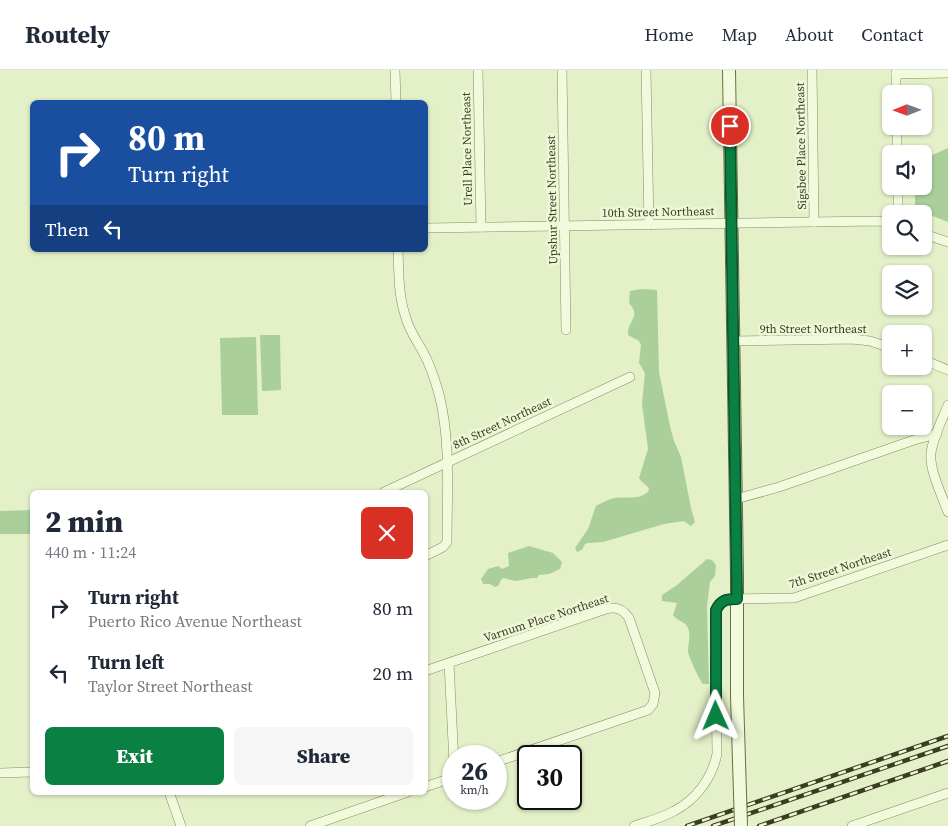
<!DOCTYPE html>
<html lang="en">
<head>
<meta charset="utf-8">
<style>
  :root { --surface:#fff; --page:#f6f6f7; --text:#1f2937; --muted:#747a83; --line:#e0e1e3; --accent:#0b8043 }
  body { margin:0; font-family:"Source Serif 4",serif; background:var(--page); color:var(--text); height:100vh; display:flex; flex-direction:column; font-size:19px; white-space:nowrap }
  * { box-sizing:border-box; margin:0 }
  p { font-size:16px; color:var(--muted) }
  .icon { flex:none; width:28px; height:28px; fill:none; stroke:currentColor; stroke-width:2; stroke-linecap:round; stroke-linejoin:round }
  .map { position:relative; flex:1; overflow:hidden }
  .side { position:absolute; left:30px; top:420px; width:398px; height:305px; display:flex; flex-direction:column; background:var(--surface); border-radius:8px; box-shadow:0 1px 4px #0004 }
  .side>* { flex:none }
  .hud { position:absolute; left:30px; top:30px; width:398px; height:152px; border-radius:8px; box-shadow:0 1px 4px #0004; background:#1a4fa0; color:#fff; overflow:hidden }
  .needle { width:32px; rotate:269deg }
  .controls { position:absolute; left:882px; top:15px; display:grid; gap:10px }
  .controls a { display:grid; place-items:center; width:50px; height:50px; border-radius:8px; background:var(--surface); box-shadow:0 1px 4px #0004; font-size:25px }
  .speed { position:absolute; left:442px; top:675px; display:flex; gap:10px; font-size:25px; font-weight:700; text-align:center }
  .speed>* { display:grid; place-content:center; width:65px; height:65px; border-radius:50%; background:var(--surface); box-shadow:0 1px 4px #0004; line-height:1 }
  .speed small { font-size:12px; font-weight:400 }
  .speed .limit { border:2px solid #111; border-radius:8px; background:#fff; color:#111 }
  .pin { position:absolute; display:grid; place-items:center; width:42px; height:42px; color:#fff; margin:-21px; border:2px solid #fff; border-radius:50%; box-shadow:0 1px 5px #0007 }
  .me { position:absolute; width:55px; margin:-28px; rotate:359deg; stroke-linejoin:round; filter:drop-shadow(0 0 4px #0008) }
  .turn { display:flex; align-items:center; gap:18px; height:105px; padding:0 15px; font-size:22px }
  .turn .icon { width:65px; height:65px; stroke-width:2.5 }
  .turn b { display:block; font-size:35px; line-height:42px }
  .then { display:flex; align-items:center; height:48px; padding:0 15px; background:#0003; gap:10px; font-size:19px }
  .round { display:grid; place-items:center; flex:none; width:52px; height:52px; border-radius:8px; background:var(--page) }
  .headline { display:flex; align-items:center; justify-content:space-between; height:85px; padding:0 15px }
  h1 { font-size:30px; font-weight:800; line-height:38px }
  .cta { display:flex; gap:10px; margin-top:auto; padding:10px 15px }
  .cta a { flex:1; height:58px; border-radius:8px; background:var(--accent); color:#fff; font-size:20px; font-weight:800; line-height:58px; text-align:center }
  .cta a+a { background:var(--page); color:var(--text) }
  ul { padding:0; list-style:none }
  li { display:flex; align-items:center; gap:15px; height:65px; padding:0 15px }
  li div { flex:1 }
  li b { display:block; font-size:19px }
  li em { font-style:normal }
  header { display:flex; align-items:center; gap:30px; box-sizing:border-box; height:70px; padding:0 25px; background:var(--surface); border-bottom:1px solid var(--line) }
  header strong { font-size:24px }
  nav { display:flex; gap:28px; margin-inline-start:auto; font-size:18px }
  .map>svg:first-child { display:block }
  .green { fill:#aacf9b }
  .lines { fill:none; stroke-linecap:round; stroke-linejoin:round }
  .minor-casing { stroke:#878d5c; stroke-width:10 }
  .secondary-casing { stroke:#6b6f3f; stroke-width:14 }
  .minor { stroke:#f1fadc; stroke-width:9 }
  .secondary { stroke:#f1fadc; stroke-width:12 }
  .rail-casing { stroke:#3b3d20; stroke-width:4.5 }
  .rail { stroke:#eef7d8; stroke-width:2.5; stroke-dasharray:8; stroke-linecap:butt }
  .secondary-bridge-casing { stroke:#6b6f3f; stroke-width:14; stroke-linecap:butt }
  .secondary-bridge { stroke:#f1fadc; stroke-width:12 }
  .route-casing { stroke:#07532c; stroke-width:12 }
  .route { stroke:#0b8043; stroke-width:9 }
  .labels { text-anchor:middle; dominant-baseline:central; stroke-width:5; stroke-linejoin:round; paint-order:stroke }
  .street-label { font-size:12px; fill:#3b3d20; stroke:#eef7d8 }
</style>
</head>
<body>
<header>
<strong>Routely</strong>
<nav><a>Home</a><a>Map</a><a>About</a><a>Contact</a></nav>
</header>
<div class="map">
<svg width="948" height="756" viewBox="0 0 948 756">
  <rect width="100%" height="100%" fill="#e4f0c8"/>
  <!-- green -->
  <g class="green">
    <path d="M948,78V152L915,139V116H924V89Z"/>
    <path d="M642,219L657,220L659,302L670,356L674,371L681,387L691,438L695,452L691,456L684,451L664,454L603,472L588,473L585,474L582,480L577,482L575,478L588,459L596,436C602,433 608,429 615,428C626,426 642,431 649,420C648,414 642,414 639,408L648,379L642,334L645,303L639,293L641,275L639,271L628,265C627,250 642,247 629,233L630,221Z"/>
    <path d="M260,265H280L281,320L262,321Z"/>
    <path d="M256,267L258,345H222L220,268Z"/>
    <path d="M32,440V464H0V441Z"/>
    <path d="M529,476L553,483L562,492L560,499L549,504L539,505L537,508H532L516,511L503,508L501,510L499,515L495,517L490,514H483L481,509L488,499L498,496L502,499L509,496L508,483Z"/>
    <path d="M707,489L712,490L716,495L715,506L710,512L707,537L709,614H703C700,611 688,585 688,582C688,574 691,566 688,558C685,551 677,551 673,545L677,533L662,531V525L677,515Z"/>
  </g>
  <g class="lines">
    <!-- minor casing -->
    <g class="minor-casing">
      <g id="minor">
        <path d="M395,0L396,32"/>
        <path d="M478,0L481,157"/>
        <path d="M562,0L566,260"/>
        <path d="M646,0L649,155"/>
        <path d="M812,0L814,152"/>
        <path d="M896,0V24"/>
        <path d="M896,4L948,3"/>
        <path d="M897,56V84"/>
        <path d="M898,116V144"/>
        <path d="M425,158L876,151L891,152"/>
        <path d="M924,164L948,172"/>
        <path d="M398,180C399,203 398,225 406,248C409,260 417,271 423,282C430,294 435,310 439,324C451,371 447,424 447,472L443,477L425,486"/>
        <path d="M733,271L852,269L870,271L891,278"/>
        <path d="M924,290L948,300"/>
        <path d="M948,335C942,350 933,367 931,383C929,399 942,426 948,442"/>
        <path d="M384,422L630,307"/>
        <path d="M736,429L779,417L914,370L937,364"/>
        <path d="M449,593L454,693"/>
        <path d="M425,601L606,539C616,536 623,539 629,548L655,623L653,634L648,640L496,692"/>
        <path d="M0,703L32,702"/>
        <path d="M425,717L454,707"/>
        <path d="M169,722L181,756"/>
        <path d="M310,756L408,722"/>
        <path d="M634,756C647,752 662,748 674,741C696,730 712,708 717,684L715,550C716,540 717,535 726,529L794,528L948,475"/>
        <path d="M852,756L948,723"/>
      </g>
    </g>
    <!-- secondary casing -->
    <g class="secondary-casing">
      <path id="secondary" d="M729,0L737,505V626"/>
    </g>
    <!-- minor -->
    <use href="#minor" class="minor"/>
    <!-- secondary -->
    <use href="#secondary" class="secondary"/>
    <!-- rail casing -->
    <g class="rail-casing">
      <g id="rail">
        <path d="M687,756L948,666"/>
        <path d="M713,756L948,676"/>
        <path d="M759,756L948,691"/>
      </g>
    </g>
    <!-- rail -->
    <use href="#rail" class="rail"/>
    <!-- secondary-bridge casing -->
    <g class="secondary-bridge-casing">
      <path id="secondary-bridge" d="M737,626L741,756"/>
    </g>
    <!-- secondary-bridge -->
    <use href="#secondary-bridge" class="secondary-bridge"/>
  </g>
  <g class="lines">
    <!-- route casing -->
    <g class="route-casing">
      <path id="route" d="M716,646V540C721,530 726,529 737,529L730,56"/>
    </g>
    <!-- route -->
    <use href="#route" class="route"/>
  </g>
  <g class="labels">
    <!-- street labels -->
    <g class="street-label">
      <text transform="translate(801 76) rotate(-91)">Sigsbee Place Northeast</text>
      <text transform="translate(467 79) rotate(-91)">Urell Place Northeast</text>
      <text transform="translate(552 130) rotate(-91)">Upshur Street Northeast</text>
      <text transform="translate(658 142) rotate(-1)">10th Street Northeast</text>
      <text x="813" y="259">9th Street Northeast</text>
      <text transform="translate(502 353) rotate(-25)">8th Street Northeast</text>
      <text transform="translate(840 498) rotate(-18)">7th Street Northeast</text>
      <text transform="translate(546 548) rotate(-18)">Varnum Place Northeast</text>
    </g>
  </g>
</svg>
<div class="controls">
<a><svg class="needle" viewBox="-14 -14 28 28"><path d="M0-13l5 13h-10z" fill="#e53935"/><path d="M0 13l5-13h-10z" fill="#747a83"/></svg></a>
<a><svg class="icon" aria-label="sound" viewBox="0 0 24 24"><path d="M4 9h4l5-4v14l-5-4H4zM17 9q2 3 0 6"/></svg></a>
<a><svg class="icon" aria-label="search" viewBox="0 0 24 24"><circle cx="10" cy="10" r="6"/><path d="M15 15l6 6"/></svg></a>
<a><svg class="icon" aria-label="layers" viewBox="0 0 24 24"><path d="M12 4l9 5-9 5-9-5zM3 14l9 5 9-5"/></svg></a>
<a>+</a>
<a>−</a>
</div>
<div class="speed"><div>26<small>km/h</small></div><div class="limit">30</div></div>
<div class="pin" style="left:730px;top:56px;background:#d93025"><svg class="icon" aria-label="arrive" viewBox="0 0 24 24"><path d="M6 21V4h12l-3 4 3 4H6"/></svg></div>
<svg class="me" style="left:716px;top:646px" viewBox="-20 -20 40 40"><path d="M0-17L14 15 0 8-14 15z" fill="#0b8043" stroke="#fff" stroke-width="4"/></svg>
<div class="hud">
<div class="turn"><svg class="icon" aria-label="right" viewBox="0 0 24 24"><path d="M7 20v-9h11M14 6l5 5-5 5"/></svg><div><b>80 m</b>Turn right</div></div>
<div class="then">Then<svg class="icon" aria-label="left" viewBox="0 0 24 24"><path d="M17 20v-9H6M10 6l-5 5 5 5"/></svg></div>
</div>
<section class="side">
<div class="headline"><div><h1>2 min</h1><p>440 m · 11:24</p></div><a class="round" style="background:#d93025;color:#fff"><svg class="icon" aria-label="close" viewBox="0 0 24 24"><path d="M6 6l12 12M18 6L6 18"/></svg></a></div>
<ul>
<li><svg class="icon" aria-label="right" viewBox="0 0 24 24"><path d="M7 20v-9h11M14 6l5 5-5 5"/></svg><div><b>Turn right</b><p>Puerto Rico Avenue Northeast</p></div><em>80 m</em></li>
<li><svg class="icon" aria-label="left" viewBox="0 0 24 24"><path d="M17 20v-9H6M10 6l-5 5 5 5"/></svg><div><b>Turn left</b><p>Taylor Street Northeast</p></div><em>20 m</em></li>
</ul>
<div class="cta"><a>Exit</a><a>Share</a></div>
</section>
</div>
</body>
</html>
